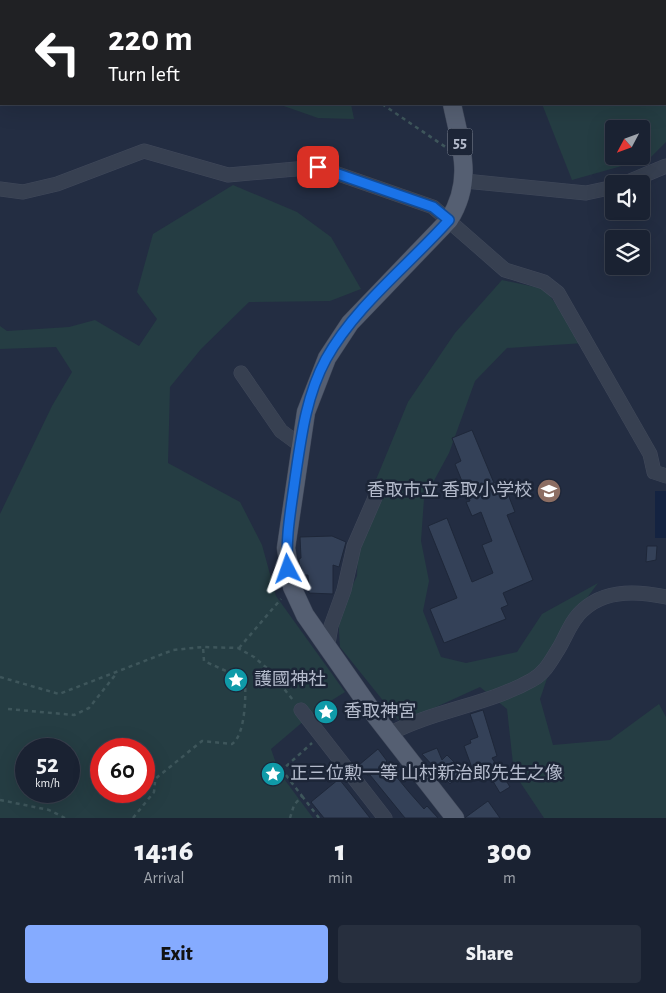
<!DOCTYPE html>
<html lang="en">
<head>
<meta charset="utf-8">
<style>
  :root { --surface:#1a2232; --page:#272f3e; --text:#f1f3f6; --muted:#9fa4ac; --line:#383f4d; --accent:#85abff }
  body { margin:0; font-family:"Alegreya Sans","Noto Sans JP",sans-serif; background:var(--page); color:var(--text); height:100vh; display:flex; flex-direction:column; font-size:19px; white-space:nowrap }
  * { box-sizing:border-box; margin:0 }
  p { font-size:16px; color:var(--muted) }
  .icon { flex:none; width:28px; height:28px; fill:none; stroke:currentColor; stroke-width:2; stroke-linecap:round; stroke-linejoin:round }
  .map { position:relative; height:818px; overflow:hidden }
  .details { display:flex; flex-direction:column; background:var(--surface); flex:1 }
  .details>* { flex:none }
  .guide { position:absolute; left:0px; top:0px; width:666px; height:105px; box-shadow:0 5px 20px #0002,0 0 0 1px var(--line); background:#202124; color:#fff; overflow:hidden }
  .needle { width:32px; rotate:229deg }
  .fabs { position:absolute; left:605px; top:120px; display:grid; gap:10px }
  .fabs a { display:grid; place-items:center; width:45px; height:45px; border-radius:5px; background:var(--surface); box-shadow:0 5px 20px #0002,0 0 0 1px var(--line); font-size:25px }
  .speed { position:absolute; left:15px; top:738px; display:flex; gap:10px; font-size:25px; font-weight:700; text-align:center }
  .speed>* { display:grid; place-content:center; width:65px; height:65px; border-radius:50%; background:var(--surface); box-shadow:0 5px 20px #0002,0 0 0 1px var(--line); line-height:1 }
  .speed small { font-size:12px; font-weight:400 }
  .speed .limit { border:8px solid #d22; background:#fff; color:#111 }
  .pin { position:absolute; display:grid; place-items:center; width:42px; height:42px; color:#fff; margin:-21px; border-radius:10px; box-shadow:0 2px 8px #0006 }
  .me { position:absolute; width:55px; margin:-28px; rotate:356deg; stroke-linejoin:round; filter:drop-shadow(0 0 4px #0008) }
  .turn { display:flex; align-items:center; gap:18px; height:105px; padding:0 25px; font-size:22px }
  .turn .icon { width:65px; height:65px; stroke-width:2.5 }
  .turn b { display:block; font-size:35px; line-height:42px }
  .eta { display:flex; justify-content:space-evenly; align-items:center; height:85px; text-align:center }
  .eta b { font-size:30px; font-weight:800; line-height:35px }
  .primary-button { display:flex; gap:10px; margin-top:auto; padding:10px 25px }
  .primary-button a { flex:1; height:58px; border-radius:5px; background:var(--accent); color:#111; font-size:20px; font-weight:800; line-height:58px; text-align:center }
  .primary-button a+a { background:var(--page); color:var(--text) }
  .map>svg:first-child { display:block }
  .green { fill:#253d43; fill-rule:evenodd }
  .water { fill:#142341 }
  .building { fill:#344158; stroke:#1e2739 }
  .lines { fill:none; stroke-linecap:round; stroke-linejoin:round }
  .minor-casing { stroke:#41495b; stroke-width:15 }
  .major-casing { stroke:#41495b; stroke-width:19 }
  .path { stroke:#3e565b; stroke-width:2.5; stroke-dasharray:4 4; stroke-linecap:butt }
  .minor { stroke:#374051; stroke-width:14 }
  .major { stroke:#555f72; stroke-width:18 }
  .route-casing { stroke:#114b97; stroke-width:12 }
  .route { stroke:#1a73e8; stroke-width:9 }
  .labels { text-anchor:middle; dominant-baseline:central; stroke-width:5; stroke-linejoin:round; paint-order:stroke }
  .shield { fill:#1c2537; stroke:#868e9f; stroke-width:1 }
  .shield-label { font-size:16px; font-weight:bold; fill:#b4bbcc }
  .poi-label { font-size:18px; fill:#b4bbcc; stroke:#1c2537; text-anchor:start }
</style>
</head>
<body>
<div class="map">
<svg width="666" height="818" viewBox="0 0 666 818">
  <rect width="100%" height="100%" fill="#232d42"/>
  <!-- green -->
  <g class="green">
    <path d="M555,0H666V142L650,158L572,180L542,104H665V1ZM614,129H641V156H614Z"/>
    <path d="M278,104H351L354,119L318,118Z"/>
    <path d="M233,185L297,212L331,237L361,289L330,301L249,302L201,349L170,387L168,463L240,502L262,545L276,596L345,692L318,709L271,749L279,772L313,818H0V514L52,406L72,372L56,347L0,349V326L7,331L69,327L95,320L139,346L157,319L137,292L153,234ZM26,749H69V791H26ZM101,749H144V791H101Z"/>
    <path d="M502,280L545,289L584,343L507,348L475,381L449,453L424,499L421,541L429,581L423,611L441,657L466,663L517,652L542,614L598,583L564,629L540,699L553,745L610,740L659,704L666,717V818H544L514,773L507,709L480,687L401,723L340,647L338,615L357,576L359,521L408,402L455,333Z"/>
  </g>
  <!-- water -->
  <rect class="water" x="655" y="491" width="11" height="47"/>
  <!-- building -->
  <g class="building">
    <path d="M472,430L494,483L502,479L515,512L507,515L533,580L503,593L508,605L501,608L506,619L444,643L430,609L457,598L428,526L447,518L472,582L493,573L482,545L492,541L481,512L472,516L466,502L470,501L455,464L461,461L452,438Z"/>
    <path d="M332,536L346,542L339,567L333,565V594L309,593L308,575H301L299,562V559L301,558L300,537Z"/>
    <path d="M647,546H657L656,560L646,562Z"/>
    <path d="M483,710L497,756L492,758L510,787L500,793L485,768L475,776L464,746L471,743L470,740L478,737L470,714Z"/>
    <path d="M437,748L442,760L447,755L463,771L450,784L422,754Z"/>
    <path d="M378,749L387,761L385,763L409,792L424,809L427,806L438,818H405L370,775L368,776L359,765Z"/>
    <path d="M339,779L352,795L370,818H324L311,802Z"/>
    <path d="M488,801L500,818H465L466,817Z"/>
  </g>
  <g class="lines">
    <!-- minor casing -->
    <g class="minor-casing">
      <g id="minor">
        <path d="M465,181L586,193L614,187"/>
        <path d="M623,184L666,166"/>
        <path d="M0,189L23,192L57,184L144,151L228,175L318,167L433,207L505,270L544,282L558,293L650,454L654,472L666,476"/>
        <path d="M241,373L281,431L300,445"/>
        <path d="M327,650L331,626L344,590L354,546L377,493"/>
        <path d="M301,710L385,818"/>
        <path d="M389,734C434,710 488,705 532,680C545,673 551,661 559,648C566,636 572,619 583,610C605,589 639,591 666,597"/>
      </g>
    </g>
    <!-- major casing -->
    <g class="major-casing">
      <g id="major">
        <path d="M447,1V0"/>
        <path d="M452,104C461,147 474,180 449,220L350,323L327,358L306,412L286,548L292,587L305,615L377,718L455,818"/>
      </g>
    </g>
    <!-- path -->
    <g class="path">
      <path d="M382,104L447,148"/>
      <path d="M239,648L281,599"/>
      <path d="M0,677L59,694L173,650L203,647L238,648L254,657L268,669L293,700"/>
      <path d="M8,709L74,715L89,708L116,674"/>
      <path d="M150,783L202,741L232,744C245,735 246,698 245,683L237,676L204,661L203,647"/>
      <path d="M302,796L319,818"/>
      <path d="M0,800L49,810L65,818"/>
      <path d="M133,818L154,792L155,782"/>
      <path d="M290,818L294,805L302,796L282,770L312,743"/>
    </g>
    <!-- minor -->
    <use href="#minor" class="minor"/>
    <!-- major -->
    <use href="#major" class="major"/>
  </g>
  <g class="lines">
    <!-- route casing -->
    <g class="route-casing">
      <path id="route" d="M288,569C285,539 291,509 295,479C301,438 306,396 326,359C356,305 409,265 449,220L433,207L318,167"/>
    </g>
    <!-- route -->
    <use href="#route" class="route"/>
  </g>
  <!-- icons -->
  <defs>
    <g id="school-disc" transform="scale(1.25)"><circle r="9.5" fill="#8d6e63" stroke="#1c2537"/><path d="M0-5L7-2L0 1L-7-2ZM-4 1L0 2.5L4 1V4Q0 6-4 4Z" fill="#fff"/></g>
    <g id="sight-disc" transform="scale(1.25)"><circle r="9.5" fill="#0f9aa8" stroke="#1c2537"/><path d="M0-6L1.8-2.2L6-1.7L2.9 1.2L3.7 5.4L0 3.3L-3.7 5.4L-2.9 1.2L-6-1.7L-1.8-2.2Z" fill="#fff"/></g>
  </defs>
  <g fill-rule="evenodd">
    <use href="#school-disc" x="549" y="491"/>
    <use href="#sight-disc" x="236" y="680"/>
    <use href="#sight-disc" x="326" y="712"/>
    <use href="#sight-disc" x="273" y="774"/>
  </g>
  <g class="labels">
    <!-- shield labels -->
    <rect class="shield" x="447.5" y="128.5" width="25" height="27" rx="4"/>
    <g class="shield-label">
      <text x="460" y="142">55</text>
    </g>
    <!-- poi labels -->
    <g class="poi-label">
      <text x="532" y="491" text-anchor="end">香取市立 香取小学校</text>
      <text x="254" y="680">護國神社</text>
      <text x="344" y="712">香取神宮</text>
      <text x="290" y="774">正三位勲一等 山村新治郎先生之像</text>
    </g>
  </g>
</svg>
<div class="fabs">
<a><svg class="needle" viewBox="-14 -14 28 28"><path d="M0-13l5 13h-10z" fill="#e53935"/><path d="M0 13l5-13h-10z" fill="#9fa4ac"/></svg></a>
<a><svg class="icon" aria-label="sound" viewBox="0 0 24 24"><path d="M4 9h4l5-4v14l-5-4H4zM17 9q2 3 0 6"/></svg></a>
<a><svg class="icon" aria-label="layers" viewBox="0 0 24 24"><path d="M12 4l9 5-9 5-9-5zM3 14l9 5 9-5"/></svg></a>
</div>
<div class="speed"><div>52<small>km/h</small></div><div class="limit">60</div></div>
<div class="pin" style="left:318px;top:167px;background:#d93025"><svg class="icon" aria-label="arrive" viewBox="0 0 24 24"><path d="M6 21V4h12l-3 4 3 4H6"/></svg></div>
<svg class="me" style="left:288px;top:569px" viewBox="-20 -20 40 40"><path d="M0-17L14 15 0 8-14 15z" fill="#1a73e8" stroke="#fff" stroke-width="4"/></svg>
<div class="guide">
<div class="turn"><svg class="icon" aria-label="left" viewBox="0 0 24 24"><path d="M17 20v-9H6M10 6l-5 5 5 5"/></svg><div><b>220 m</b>Turn left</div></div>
</div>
</div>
<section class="details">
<div class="eta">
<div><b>14:16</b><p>Arrival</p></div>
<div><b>1</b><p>min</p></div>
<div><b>300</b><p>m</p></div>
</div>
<div class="primary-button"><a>Exit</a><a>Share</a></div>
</section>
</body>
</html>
